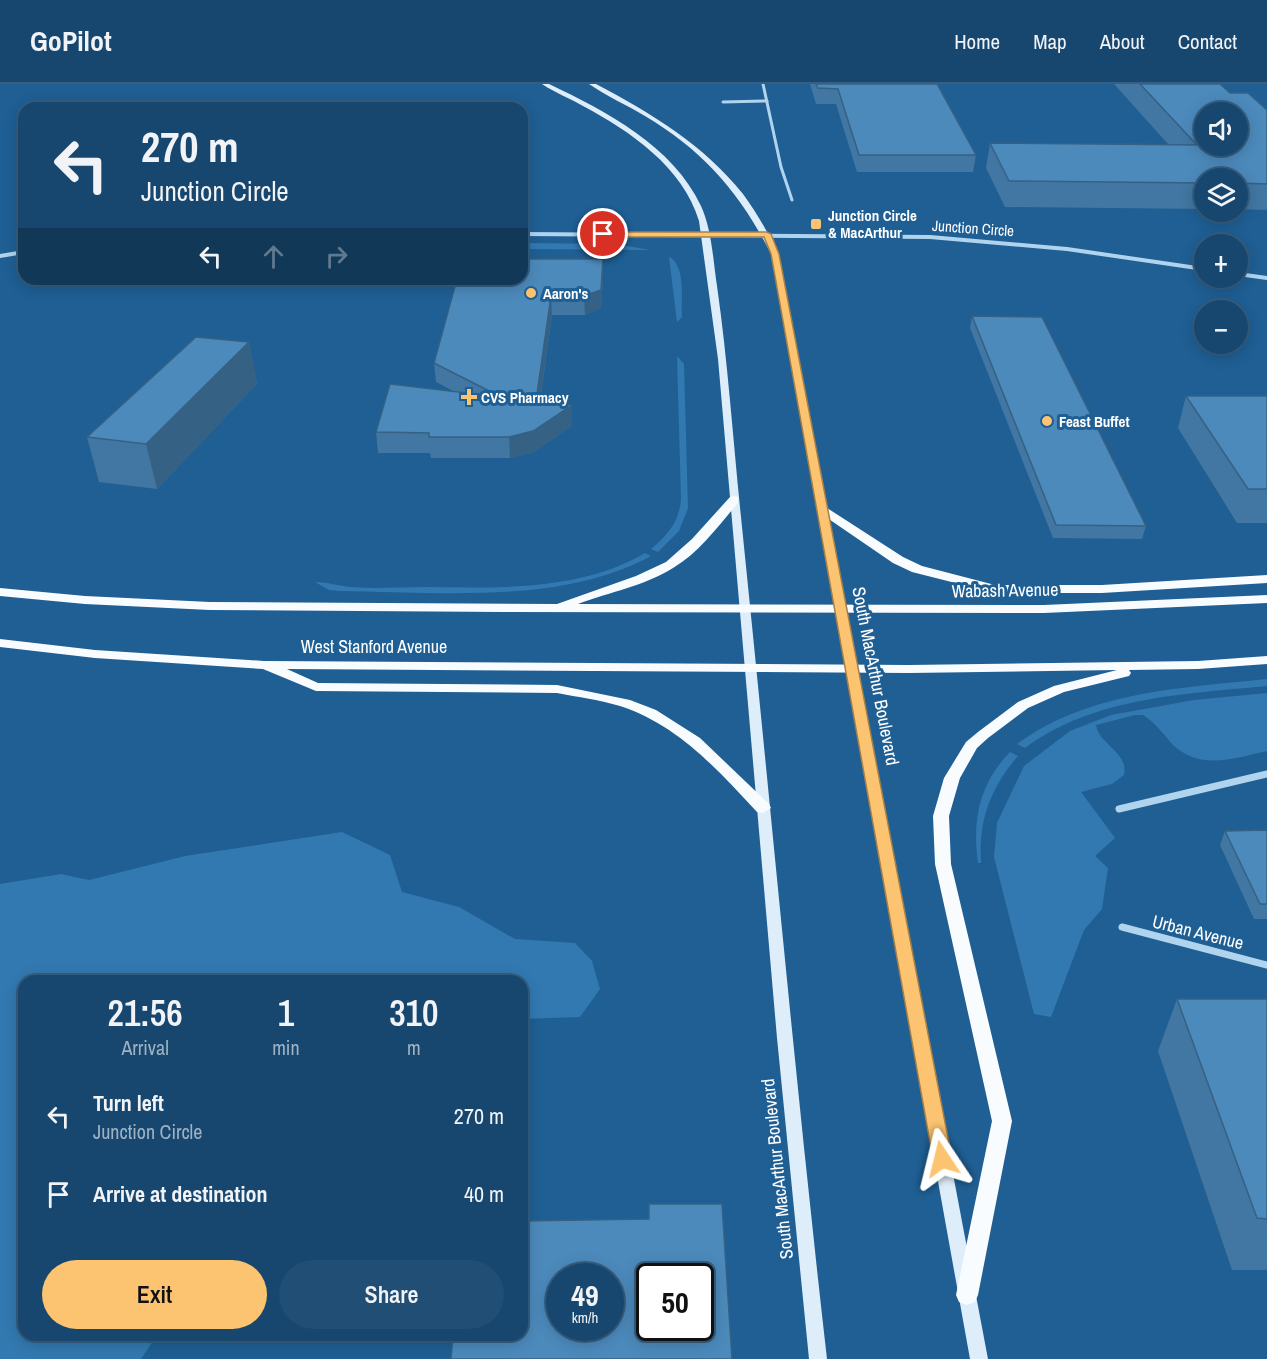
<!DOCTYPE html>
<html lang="en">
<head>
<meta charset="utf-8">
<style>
  :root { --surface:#17476f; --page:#204e74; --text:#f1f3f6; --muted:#9eb2c3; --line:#365f82; --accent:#fcc471 }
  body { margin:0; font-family:"Archivo Narrow",sans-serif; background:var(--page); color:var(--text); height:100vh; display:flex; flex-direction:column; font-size:22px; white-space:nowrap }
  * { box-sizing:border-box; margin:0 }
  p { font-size:20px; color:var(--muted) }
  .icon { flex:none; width:33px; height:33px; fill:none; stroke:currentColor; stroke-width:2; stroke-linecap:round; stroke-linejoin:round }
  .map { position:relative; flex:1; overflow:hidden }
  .side { position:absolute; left:18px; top:891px; width:510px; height:366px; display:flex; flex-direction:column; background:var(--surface); border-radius:18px; box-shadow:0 3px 15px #0003,0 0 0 2px var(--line) }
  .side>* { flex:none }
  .guide { position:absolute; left:18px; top:18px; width:510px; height:183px; border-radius:18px; box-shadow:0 3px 15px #0003,0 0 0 2px var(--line); background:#17476f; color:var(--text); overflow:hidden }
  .tools { position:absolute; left:1194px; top:18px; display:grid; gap:12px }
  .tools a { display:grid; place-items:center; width:54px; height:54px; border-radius:50%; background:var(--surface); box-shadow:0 3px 15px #0003,0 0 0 2px var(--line); font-size:30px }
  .speed { position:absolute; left:546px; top:1179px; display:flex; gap:12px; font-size:30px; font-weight:700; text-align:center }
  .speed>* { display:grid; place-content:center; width:78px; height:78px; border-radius:50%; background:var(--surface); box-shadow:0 3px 15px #0003,0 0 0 2px var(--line); line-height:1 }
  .speed small { font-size:15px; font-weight:400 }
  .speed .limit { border:3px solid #111; border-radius:9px; background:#fff; color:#111 }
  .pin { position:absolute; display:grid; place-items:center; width:51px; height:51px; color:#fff; margin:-26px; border:3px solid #fff; border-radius:50%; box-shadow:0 2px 6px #0007 }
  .me { position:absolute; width:66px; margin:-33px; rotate:350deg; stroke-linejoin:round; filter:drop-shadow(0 0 4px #0008) }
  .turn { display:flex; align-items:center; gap:21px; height:126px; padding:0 24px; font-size:27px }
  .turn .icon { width:78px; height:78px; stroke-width:2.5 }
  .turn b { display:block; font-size:42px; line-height:51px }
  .lanes { display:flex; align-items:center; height:57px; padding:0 24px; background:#0003; justify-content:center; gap:30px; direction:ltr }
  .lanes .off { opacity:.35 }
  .eta { display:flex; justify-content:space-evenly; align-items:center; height:102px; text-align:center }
  .eta b { font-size:36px; font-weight:600; line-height:42px }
  .primary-button { display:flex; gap:12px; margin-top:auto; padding:12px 24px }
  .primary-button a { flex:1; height:69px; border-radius:36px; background:var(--accent); color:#111; font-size:24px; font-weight:600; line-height:69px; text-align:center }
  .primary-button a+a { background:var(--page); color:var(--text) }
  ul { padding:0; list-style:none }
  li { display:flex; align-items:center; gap:18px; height:78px; padding:0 24px }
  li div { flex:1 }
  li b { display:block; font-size:22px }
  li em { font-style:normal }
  header { display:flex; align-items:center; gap:36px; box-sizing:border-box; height:84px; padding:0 30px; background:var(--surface); border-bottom:2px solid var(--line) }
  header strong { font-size:28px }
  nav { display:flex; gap:33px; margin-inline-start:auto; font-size:21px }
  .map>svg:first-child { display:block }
  .green { fill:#3279b1 }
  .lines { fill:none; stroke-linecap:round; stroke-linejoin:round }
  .street-far2 { stroke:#b1d4ee; stroke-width:3 }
  .street-far1 { stroke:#b1d4ee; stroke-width:4 }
  .street { stroke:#b1d4ee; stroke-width:7 }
  .secondary { fill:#deedfa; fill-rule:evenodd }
  .primary { fill:#f9fcff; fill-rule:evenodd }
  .wall { fill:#4177a2 }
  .shaded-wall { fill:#356184 }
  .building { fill:#4c8abc; stroke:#356184; stroke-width:1.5; fill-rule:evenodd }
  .route { fill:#fcc471; stroke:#a47f49; stroke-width:1.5 }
  .poi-dot { fill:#fcc471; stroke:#1f5f94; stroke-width:2 }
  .labels { text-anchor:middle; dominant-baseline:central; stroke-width:6; stroke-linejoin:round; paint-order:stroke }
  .far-poi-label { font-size:15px; font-weight:bold; fill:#fff; stroke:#1f5f94; text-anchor:start }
  .far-street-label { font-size:15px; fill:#fff; stroke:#1f5f94 }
  .street-label { font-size:18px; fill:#fff; stroke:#1f5f94 }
</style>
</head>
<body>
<header>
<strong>GoPilot</strong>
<nav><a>Home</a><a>Map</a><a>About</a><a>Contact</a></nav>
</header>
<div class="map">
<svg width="1267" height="1275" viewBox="0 0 1267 1275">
  <rect width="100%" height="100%" fill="#1f5f94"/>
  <!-- green -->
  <g class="green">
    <path d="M522,159L616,160L650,166L522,165Z"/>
    <path d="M669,173C686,181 681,215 682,233L677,238Z"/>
    <path d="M677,272L684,280L688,424L679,447L658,468L651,465C668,451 679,438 681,415Z"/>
    <path d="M645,469L651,472C562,521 438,508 339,507L329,506L315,498C328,498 339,502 351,503C376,505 401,503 425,503C498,504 581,507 645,469Z"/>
    <path d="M1267,595V602C1184,610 1094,613 1025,664L1017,660C1090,607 1181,604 1267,595Z"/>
    <path d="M1267,609V667C1235,674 1201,687 1173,661C1164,651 1155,638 1143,631H1135L1096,641C1099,661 1129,668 1124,691L1112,700L1081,708L1115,754L1095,772L1108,784L1102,825L1084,846L1051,933L1034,930L994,773L997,739L1024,682L1070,647L1111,631L1194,616Z"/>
    <path d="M1010,668L1018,672C991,703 978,737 981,779H978C972,736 979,700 1010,668Z"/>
    <path d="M342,748L390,771L402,808L459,823L515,855L575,859L592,877L600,905L580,933L522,935V897H24V1251H157L141,1275H0V800L61,790L89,796L185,772Z"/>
  </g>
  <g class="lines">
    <!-- street-far2 -->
    <g class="street-far2">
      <path d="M763,0L781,83L792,116"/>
      <path d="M723,18L767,17"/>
    </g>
    <!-- street-far1 -->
    <g class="street-far1">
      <path d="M522,150L930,153L1067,165L1204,185"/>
      <path d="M0,172L24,168"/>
      <path d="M1238,190L1267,194"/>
    </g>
    <!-- street -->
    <g class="street">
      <path d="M1119,725L1267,690"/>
      <path d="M1122,843L1267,881"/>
    </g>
    <!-- secondary -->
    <g class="secondary">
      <path d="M542,0H549C606,27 673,62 701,122C712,146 713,176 717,202C728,279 733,356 741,433C770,714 795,995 827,1275H809L777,954L718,275L699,137C683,83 630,47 583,22C570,14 555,9 542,0Z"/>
      <path d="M589,0H596C651,29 704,61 743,110C757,129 768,149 779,170L988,1275H970L771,170C740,109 705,68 645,32C627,21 606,12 589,0Z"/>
    </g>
    <!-- primary -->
    <g class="primary">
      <path d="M734,412L738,413V419C718,442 700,468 673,484C644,502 610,508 578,520L1044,521L1267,511V519L1044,529L503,528L210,526L85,520L0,512V504L85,512L210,518L557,520L636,492L666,478L692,455L730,413Z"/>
      <path d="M824,422L903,473L922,482L995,501H1102L1267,491V499L1102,509H995L912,488L893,479L820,429L818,426Z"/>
      <path d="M0,555L95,566L264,577L909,581L1198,577L1267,572V580L1198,585L1129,586L1131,589L1129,592L1064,608L1028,624L988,654L977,664L960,694L949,732L951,780L1012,1037L978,1211L975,1218L967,1221L959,1218L956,1211L992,1037L935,780L933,732L944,694L966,658L978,648L1018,618L1054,602L1117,586L909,589L287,585L318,599L557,601L630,616L656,626L700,654L769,720L771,724L763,729L757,728C717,685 678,641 620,622C600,616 578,613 557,609L316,607L263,585L95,574L0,563Z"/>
    </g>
  </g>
  <!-- wall -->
  <g class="wall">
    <path d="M810,0H937L976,71L973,88H857L836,20H816Z"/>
    <path d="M1114,0H1220L1230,9L1267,26V126L1238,125V94H1204V125L1005,123L986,84L990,59L1168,60Z"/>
    <path d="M603,193L601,224L585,231H552L540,318L572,342L534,368L510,374H431L430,369H378L376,348L453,307L436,298L434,279L457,195Z"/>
    <path d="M972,232L1146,442L1142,455L1053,454L970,244Z"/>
    <path d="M249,258L257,300L157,405L99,398L87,353Z"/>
    <path d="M1186,312H1267V439H1237L1178,344Z"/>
    <path d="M1267,746V835H1254L1220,761L1225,747Z"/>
    <path d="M1177,915H1267V1186H1232L1158,967Z"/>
  </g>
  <!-- shaded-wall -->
  <g class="shaded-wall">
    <path d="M603,175V193L601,224L585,231L584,212Z"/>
    <path d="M551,212L552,231L537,337L536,317Z"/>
    <path d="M249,258L257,300L157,405L146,360Z"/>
    <path d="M572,321V342L534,368L510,374L509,353Z"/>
  </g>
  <!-- building -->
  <g class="building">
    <path d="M816,0H937L976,71H859L838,5L818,4Z"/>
    <path d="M1140,0H1220L1230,9H1248L1267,26V100L1238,99V94H1204V99L1009,97L990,59L1197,61ZM1204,28H1238V62H1204Z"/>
    <path d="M522,175H603L601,206L584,212H551L536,317L572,321L533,347L509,353H429V349L376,348L390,300L501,313L434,279L457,195H522Z"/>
    <path d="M972,232L1042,233L1146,442L1056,441Z"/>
    <path d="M196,253L249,258L146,360L87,353Z"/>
    <path d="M1186,312H1267V405H1248Z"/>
    <path d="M1267,746V820H1260L1225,747Z"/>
    <path d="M1177,915H1267V1135L1257,1134Z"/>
    <path d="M649,1120H722L732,1275H451L453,1251H522V1137L649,1135ZM560,1192H610V1244H560ZM650,1192H700V1244H650Z"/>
  </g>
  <!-- route -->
  <path class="route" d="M601,148H767L771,150L779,170L952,1075L949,1080L942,1083L936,1080L933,1075L771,170L764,153H603Z"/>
  <!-- markers -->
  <g class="poi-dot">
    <rect x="810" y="134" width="12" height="12" rx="3"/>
    <circle cx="531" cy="209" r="6"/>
    <path d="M466 304h6v6h6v6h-6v6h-6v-6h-6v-6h6z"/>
    <circle cx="1047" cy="337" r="6"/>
  </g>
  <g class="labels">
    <!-- far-poi labels -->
    <g class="far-poi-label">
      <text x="828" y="131">Junction Circle<tspan x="828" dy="17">&amp; MacArthur</tspan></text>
      <text x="543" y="209">Aaron's</text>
      <text x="481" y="313">CVS Pharmacy</text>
      <text x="1059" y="337">Feast Buffet</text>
    </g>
    <!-- far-street labels -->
    <g class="far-street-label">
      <text transform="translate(973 144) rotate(4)">Junction Circle</text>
    </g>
    <!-- street labels -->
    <g class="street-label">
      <text transform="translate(1005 506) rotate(-1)">Wabash Avenue</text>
      <text x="374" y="562">West Stanford Avenue</text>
      <text transform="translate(876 592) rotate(79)">South MacArthur Boulevard</text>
      <text transform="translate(1198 848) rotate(14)">Urban Avenue</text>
      <text transform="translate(777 1085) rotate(-96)">South MacArthur Boulevard</text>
    </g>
  </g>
</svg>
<div class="tools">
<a><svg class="icon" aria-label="sound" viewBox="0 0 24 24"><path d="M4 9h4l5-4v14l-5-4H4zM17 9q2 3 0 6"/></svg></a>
<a><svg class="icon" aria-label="layers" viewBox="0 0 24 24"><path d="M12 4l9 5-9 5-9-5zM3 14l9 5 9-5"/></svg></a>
<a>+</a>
<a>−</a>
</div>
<div class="speed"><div>49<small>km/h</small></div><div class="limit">50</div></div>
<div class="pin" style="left:603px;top:150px;background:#d93025"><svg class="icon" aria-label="arrive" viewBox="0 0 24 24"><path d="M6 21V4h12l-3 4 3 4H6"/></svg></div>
<svg class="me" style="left:942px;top:1075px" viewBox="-20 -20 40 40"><path d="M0-17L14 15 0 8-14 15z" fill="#fcc471" stroke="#fff" stroke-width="4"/></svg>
<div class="guide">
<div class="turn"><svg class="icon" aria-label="left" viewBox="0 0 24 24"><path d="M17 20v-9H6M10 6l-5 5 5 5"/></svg><div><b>270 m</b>Junction Circle</div></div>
<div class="lanes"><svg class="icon" aria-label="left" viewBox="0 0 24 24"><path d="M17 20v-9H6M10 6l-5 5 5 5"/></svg><svg class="icon off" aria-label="ahead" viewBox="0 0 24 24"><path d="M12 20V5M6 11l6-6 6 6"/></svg><svg class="icon off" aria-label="right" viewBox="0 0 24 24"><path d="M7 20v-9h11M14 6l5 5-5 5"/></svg></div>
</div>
<section class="side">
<div class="eta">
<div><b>21:56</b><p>Arrival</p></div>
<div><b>1</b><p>min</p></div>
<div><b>310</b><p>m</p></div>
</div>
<ul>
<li><svg class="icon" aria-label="left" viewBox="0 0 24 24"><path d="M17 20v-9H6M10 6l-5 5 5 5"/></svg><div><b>Turn left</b><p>Junction Circle</p></div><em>270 m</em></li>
<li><svg class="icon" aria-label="arrive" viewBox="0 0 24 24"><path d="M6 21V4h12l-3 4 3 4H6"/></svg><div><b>Arrive at destination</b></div><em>40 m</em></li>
</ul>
<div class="primary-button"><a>Exit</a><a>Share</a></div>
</section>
</div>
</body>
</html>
